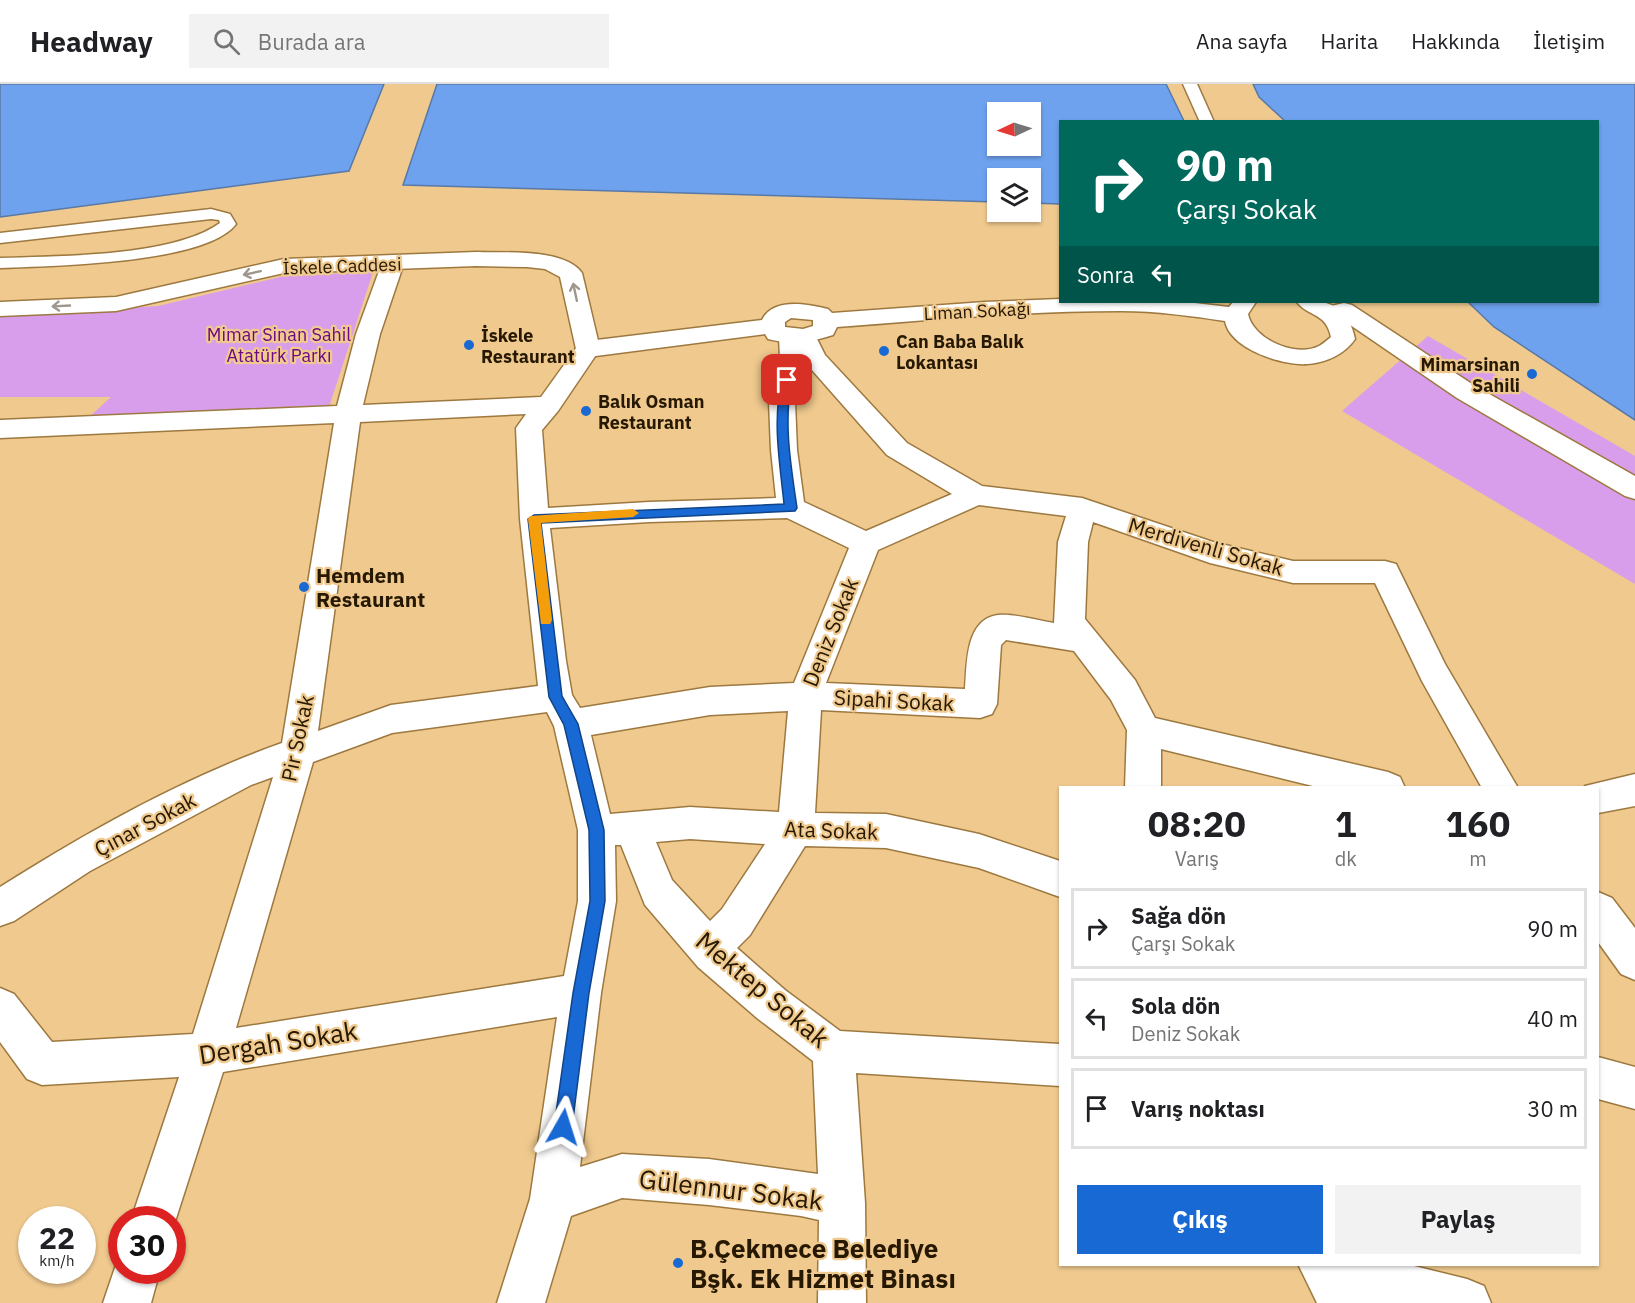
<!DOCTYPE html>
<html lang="tr">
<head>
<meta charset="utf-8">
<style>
  :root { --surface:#fff; --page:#f2f2f2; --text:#202124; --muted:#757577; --line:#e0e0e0; --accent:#1869d3 }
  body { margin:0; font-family:"IBM Plex Sans",sans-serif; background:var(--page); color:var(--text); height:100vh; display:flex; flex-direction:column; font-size:22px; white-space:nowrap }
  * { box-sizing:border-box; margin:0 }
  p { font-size:20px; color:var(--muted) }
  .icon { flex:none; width:33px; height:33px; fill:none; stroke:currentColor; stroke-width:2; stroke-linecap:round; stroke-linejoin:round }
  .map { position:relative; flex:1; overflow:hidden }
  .sheet { position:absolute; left:1059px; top:702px; width:540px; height:480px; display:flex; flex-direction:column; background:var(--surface); border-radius:0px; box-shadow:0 2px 4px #0004 }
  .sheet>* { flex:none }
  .hud { position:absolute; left:1059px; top:36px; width:540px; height:183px; border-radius:0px; box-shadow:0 2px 4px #0004; background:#00695c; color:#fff; overflow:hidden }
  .needle { width:39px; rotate:266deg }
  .buttons { position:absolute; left:987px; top:18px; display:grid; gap:12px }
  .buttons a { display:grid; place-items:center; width:54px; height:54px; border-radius:0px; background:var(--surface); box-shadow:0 2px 4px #0004; font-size:30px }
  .speed { position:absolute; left:18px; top:1122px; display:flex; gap:12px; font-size:30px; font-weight:700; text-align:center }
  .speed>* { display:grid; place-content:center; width:78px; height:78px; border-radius:50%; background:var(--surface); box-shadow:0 2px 4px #0004; line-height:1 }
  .speed small { font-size:15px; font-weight:400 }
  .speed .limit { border:9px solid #d22; background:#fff; color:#111 }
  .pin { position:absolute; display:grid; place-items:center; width:51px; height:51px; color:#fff; margin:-26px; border-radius:12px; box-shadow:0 3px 9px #0006 }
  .me { position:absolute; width:66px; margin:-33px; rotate:6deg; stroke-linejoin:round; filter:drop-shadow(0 0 4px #0008) }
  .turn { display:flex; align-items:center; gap:21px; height:126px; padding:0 18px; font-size:27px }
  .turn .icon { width:78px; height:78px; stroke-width:2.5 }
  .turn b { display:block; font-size:42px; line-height:51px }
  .then { display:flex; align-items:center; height:57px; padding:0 18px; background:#0003; gap:12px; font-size:22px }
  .eta { display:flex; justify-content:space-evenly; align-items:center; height:102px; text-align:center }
  .eta b { font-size:36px; font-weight:800; line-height:42px }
  .cta { display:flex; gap:12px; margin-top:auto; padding:12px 18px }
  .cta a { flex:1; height:69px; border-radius:0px; background:var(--accent); color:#fff; font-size:24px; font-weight:800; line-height:69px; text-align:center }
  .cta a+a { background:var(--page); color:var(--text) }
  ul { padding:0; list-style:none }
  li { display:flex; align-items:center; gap:18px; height:81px; margin:0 12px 9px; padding:0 6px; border:3px solid var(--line); border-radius:0px }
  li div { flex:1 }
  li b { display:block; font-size:22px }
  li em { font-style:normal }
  header { display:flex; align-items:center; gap:36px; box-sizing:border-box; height:84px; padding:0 30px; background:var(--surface); border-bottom:2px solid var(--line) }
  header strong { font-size:28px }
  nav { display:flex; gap:33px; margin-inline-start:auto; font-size:21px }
  .search { width:420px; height:54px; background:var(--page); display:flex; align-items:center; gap:15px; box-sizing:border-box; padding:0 21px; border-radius:0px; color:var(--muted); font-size:22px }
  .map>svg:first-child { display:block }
  .green { fill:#d99eeb }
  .water { fill:#6ea2ee; stroke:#5879a7; stroke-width:1.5; fill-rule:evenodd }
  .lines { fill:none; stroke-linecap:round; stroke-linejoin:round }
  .service-casing { stroke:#9d7940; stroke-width:3 }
  .pedestrian-casing { stroke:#9d7940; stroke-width:3 }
  .minor-casing { stroke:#9d7940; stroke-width:3 }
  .tertiary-casing { stroke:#9d7940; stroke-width:3 }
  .secondary-casing { stroke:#9d7940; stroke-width:3 }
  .service { fill:#fff; fill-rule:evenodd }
  .pedestrian { fill:#fff; fill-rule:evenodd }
  .minor { fill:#fff; fill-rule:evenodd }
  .tertiary { fill:#fff; fill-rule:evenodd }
  .secondary { fill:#fff; fill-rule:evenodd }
  .oneway { stroke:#9d978d }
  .route { fill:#1869d3; stroke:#104489; stroke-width:1.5 }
  .slow { fill:#f59e0b }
  .poi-dot { fill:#1869d3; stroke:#efc98e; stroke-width:2 }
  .labels { text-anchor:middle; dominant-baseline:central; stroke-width:4.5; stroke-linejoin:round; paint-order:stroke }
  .far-street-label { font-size:18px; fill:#261802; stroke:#efc98e }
  .far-park-label { font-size:18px; fill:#6d0885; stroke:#efc98e }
  .far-poi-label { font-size:18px; font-weight:bold; fill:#261802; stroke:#efc98e; text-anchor:start }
  .street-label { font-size:21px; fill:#261802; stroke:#efc98e }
  .poi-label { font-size:21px; font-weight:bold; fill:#261802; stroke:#efc98e; text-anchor:start }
  .near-street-label { font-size:26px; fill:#261802; stroke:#efc98e }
  .near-poi-label { font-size:26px; font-weight:bold; fill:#261802; stroke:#efc98e; text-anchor:start }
</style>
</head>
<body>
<header>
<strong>Headway</strong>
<div class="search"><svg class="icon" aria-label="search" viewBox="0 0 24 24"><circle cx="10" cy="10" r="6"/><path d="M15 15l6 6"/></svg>Burada ara</div>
<nav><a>Ana sayfa</a><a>Harita</a><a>Hakkında</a><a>İletişim</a></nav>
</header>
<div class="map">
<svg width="1635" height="1219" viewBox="0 0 1635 1219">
  <rect width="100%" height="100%" fill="#efc98e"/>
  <!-- green -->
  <g class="green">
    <path d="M373,188L329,323L88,334L111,313H0V232L158,222L284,192Z"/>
    <path d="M1428,252L1635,372V500L1342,327Z"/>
  </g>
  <!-- water -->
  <g class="water">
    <path d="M0,0H384L349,87L0,133Z"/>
    <path d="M437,0H1166L1184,37L1060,38V120L1031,119L1030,94H998L997,118L403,101ZM998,28H1030V62H998Z"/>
    <path d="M1253,0H1635V336L1494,243L1468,218H1598V38L1285,37L1259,13Z"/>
  </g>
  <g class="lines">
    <!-- service casing -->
    <g class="service-casing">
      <g id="service">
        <path d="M1183,0H1197L1214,38H1200Z"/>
        <path d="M211,125L230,130L236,140C206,180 50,182 0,184V174C58,172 173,173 220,139L219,136L211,135L0,159V149Z"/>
      </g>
    </g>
    <!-- pedestrian casing -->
    <g class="pedestrian-casing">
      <path id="pedestrian" d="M1344,219L1352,221L1475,302L1635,392V415L1625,412L1457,314L1340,234L1330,236L1322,234L1318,229L1322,224Z"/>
    </g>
    <!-- minor casing -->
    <g class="minor-casing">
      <g id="minor">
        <path d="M393,172L401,174L404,179L380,250L363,321L541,313L579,260L588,257L597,260L600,265L558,327L542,346L548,424L649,418L776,414L771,366L769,318L780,275L779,252L782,247L791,245L813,247L825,271L907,359L982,402L1082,414L1213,458L1293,477H1385L1396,480L1445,580L1518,704H1482L1422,597L1375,499H1293L1210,479L1093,438L1088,458L1085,535L1135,596L1155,634L1388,688L1400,693L1405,704H1321L1161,665V704H1125L1127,646L1111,616L1074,567L1006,556L1001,561L997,620L992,630L980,634L821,626L815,729L886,730L979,750L1060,777V813L979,784L886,764L805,762L750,851L737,864L785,906L840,947L1060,960V1002L856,989L865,1119L866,1219H818L819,1136L801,1132L709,1121L622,1114L571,1132L545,1219H497L530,1115L557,933L223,988L172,1147V1136H131L179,993L42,1001L27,995L0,958V904L14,910L52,958L193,950L273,693L251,701L90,787L14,837L0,842V803C89,747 183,694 282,659L334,339L0,354V336L337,322L356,250L382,179L385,174ZM804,277L887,371L952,410L866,447L804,418L797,366L795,318ZM526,330L516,344L520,435L538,602L391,621L318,647L360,338ZM979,421L1066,432L1058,458L1054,539C1039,537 1013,529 998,531C965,535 967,581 965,605L826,599L878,466ZM787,434L849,464L794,599L710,603L580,624L572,611L566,577L550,444L649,438ZM788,627L779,728L690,723L610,730L591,651L710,631ZM547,628L554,642L578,746V817L564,892L236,944L313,678L392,649ZM690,755L765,760L722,825L710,837L672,796L656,758ZM615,761H621L645,821L698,883L757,934L813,977L818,1090L709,1075L622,1070L580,1083L601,909L616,817Z"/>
        <path d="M1635,690V722L1598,729V704H1585V702Z"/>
        <path d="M1598,808L1612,814L1635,844V896L1621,890L1598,858Z"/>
        <path d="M1598,973L1635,983V1025L1598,1015Z"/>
        <path d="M120,1169L122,1186H160L151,1219H103Z"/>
        <path d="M1298,1180H1406L1467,1195L1484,1202L1491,1219H1317Z"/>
      </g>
    </g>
    <!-- tertiary casing -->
    <g class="tertiary-casing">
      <path id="tertiary" d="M1060,215V218H1186L1229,223L1233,218H1256L1248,230C1253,255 1295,274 1319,262C1323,260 1327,256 1331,253C1326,228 1308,233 1297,218C1328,215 1348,221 1355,255C1345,270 1326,279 1307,280C1283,282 1230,265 1225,237C1191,232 1156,227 1121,227C1026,227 931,236 837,243L833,251C811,258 792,261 768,255L765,250L588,273L579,270L576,265L579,260L588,257L762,236C773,213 808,220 828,225L832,229L985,218ZM791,234L813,236V242L803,245L785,243V238Z"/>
    </g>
    <!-- secondary casing -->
    <g class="secondary-casing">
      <path id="secondary" d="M476,168C503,169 565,164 582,189L600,265L597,270L588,273L579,270L576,265L560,193L545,185L527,183L476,182L284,189L116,227L0,232V218L116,213L284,175Z"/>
    </g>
    <!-- service -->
    <use href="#service" class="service"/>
    <!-- pedestrian -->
    <use href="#pedestrian" class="pedestrian"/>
    <!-- minor -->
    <use href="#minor" class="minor"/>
    <!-- tertiary -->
    <use href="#tertiary" class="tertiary"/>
    <!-- secondary -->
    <use href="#secondary" class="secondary"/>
  </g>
  <!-- one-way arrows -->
  <defs><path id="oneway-shaft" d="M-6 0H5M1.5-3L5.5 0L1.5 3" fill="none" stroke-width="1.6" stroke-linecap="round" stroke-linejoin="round" transform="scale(1.5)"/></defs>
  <g class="oneway">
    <use href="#oneway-shaft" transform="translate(252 189) rotate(168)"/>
    <use href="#oneway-shaft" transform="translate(575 208) rotate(-102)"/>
    <use href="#oneway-shaft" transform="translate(61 222) rotate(177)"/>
  </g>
  <!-- route -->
  <path class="route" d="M787,293L792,296C783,338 791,382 797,424L795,427L541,439L562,612L578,640L604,746L605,817L589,909L572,1043L570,1049L563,1052L557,1049L554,1043L573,909L590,817L589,746L564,641L549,613L528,435L534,431L784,420C780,379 772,337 782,296Z"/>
  <!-- slow -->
  <path class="slow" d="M633,425L639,429L633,433L541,439L552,536L550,540H541L528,435L530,432Z"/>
  <!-- markers -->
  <g class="poi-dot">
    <circle cx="469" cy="261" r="6"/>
    <circle cx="884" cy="267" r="6"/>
    <circle cx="1532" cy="290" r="6"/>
    <circle cx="586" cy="327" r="6"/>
    <circle cx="304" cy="503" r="6"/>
    <circle cx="678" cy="1179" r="6"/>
  </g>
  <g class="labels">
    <!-- far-street labels -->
    <g class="far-street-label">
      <text transform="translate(342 182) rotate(-2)">İskele Caddesi</text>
      <text transform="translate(977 227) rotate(-3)">Liman Sokağı</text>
    </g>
    <!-- far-park labels -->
    <g class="far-park-label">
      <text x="279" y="250">Mimar Sinan Sahil<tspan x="279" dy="21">Atatürk Parkı</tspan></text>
    </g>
    <!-- far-poi labels -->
    <g class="far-poi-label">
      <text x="481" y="251">İskele<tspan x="481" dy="21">Restaurant</tspan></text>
      <text x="896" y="257">Can Baba Balık<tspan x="896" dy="21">Lokantası</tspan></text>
      <text x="1520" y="280" text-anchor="end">Mimarsinan<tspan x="1520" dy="21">Sahili</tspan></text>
      <text x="598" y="317">Balık Osman<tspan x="598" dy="21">Restaurant</tspan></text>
    </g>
    <!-- street labels -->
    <g class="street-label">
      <text transform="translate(1206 462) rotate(16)">Merdivenli Sokak</text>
      <text transform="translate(830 548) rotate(-68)">Deniz Sokak</text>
      <text transform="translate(894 616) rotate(3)">Sipahi Sokak</text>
      <text transform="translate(297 654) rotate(-78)">Pir Sokak</text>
      <text transform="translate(145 740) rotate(-28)">Çınar Sokak</text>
      <text transform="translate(831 746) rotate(2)">Ata Sokak</text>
    </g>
    <!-- poi labels -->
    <g class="poi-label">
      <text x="316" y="491">Hemdem<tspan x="316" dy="24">Restaurant</tspan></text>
    </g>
    <!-- near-street labels -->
    <g class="near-street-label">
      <text transform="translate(763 905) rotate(40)">Mektep Sokak</text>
      <text transform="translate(278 958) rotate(-9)">Dergah Sokak</text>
      <text transform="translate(731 1105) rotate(7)">Gülennur Sokak</text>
    </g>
    <!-- near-poi labels -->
    <g class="near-poi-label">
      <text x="690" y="1164">B.Çekmece Belediye<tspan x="690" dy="30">Bşk. Ek Hizmet Binası</tspan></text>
    </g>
  </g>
</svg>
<div class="buttons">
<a><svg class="needle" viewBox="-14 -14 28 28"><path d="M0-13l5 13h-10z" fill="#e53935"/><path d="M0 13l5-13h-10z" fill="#757577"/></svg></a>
<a><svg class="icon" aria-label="layers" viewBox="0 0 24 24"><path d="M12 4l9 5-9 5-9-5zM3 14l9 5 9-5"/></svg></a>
</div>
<div class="speed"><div>22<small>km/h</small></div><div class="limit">30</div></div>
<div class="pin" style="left:787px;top:296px;background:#d93025"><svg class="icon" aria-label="arrive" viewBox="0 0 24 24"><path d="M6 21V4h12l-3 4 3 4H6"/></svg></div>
<svg class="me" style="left:563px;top:1043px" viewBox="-20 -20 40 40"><path d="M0-17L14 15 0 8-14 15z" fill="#1869d3" stroke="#fff" stroke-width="4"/></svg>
<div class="hud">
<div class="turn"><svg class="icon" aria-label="right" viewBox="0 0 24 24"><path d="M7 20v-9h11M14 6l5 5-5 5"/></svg><div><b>90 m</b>Çarşı Sokak</div></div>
<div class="then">Sonra<svg class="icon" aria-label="left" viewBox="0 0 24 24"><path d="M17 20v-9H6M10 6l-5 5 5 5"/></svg></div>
</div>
<section class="sheet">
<div class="eta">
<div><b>08:20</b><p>Varış</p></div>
<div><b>1</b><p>dk</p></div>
<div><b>160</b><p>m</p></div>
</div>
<ul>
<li><svg class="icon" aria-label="right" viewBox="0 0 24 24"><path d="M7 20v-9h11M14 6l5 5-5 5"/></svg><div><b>Sağa dön</b><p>Çarşı Sokak</p></div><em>90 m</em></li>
<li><svg class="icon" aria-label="left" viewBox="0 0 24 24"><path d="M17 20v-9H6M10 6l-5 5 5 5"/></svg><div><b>Sola dön</b><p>Deniz Sokak</p></div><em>40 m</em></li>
<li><svg class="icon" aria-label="arrive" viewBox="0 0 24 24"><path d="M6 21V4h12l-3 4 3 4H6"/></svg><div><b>Varış noktası</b></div><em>30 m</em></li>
</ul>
<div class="cta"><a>Çıkış</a><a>Paylaş</a></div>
</section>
</div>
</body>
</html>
